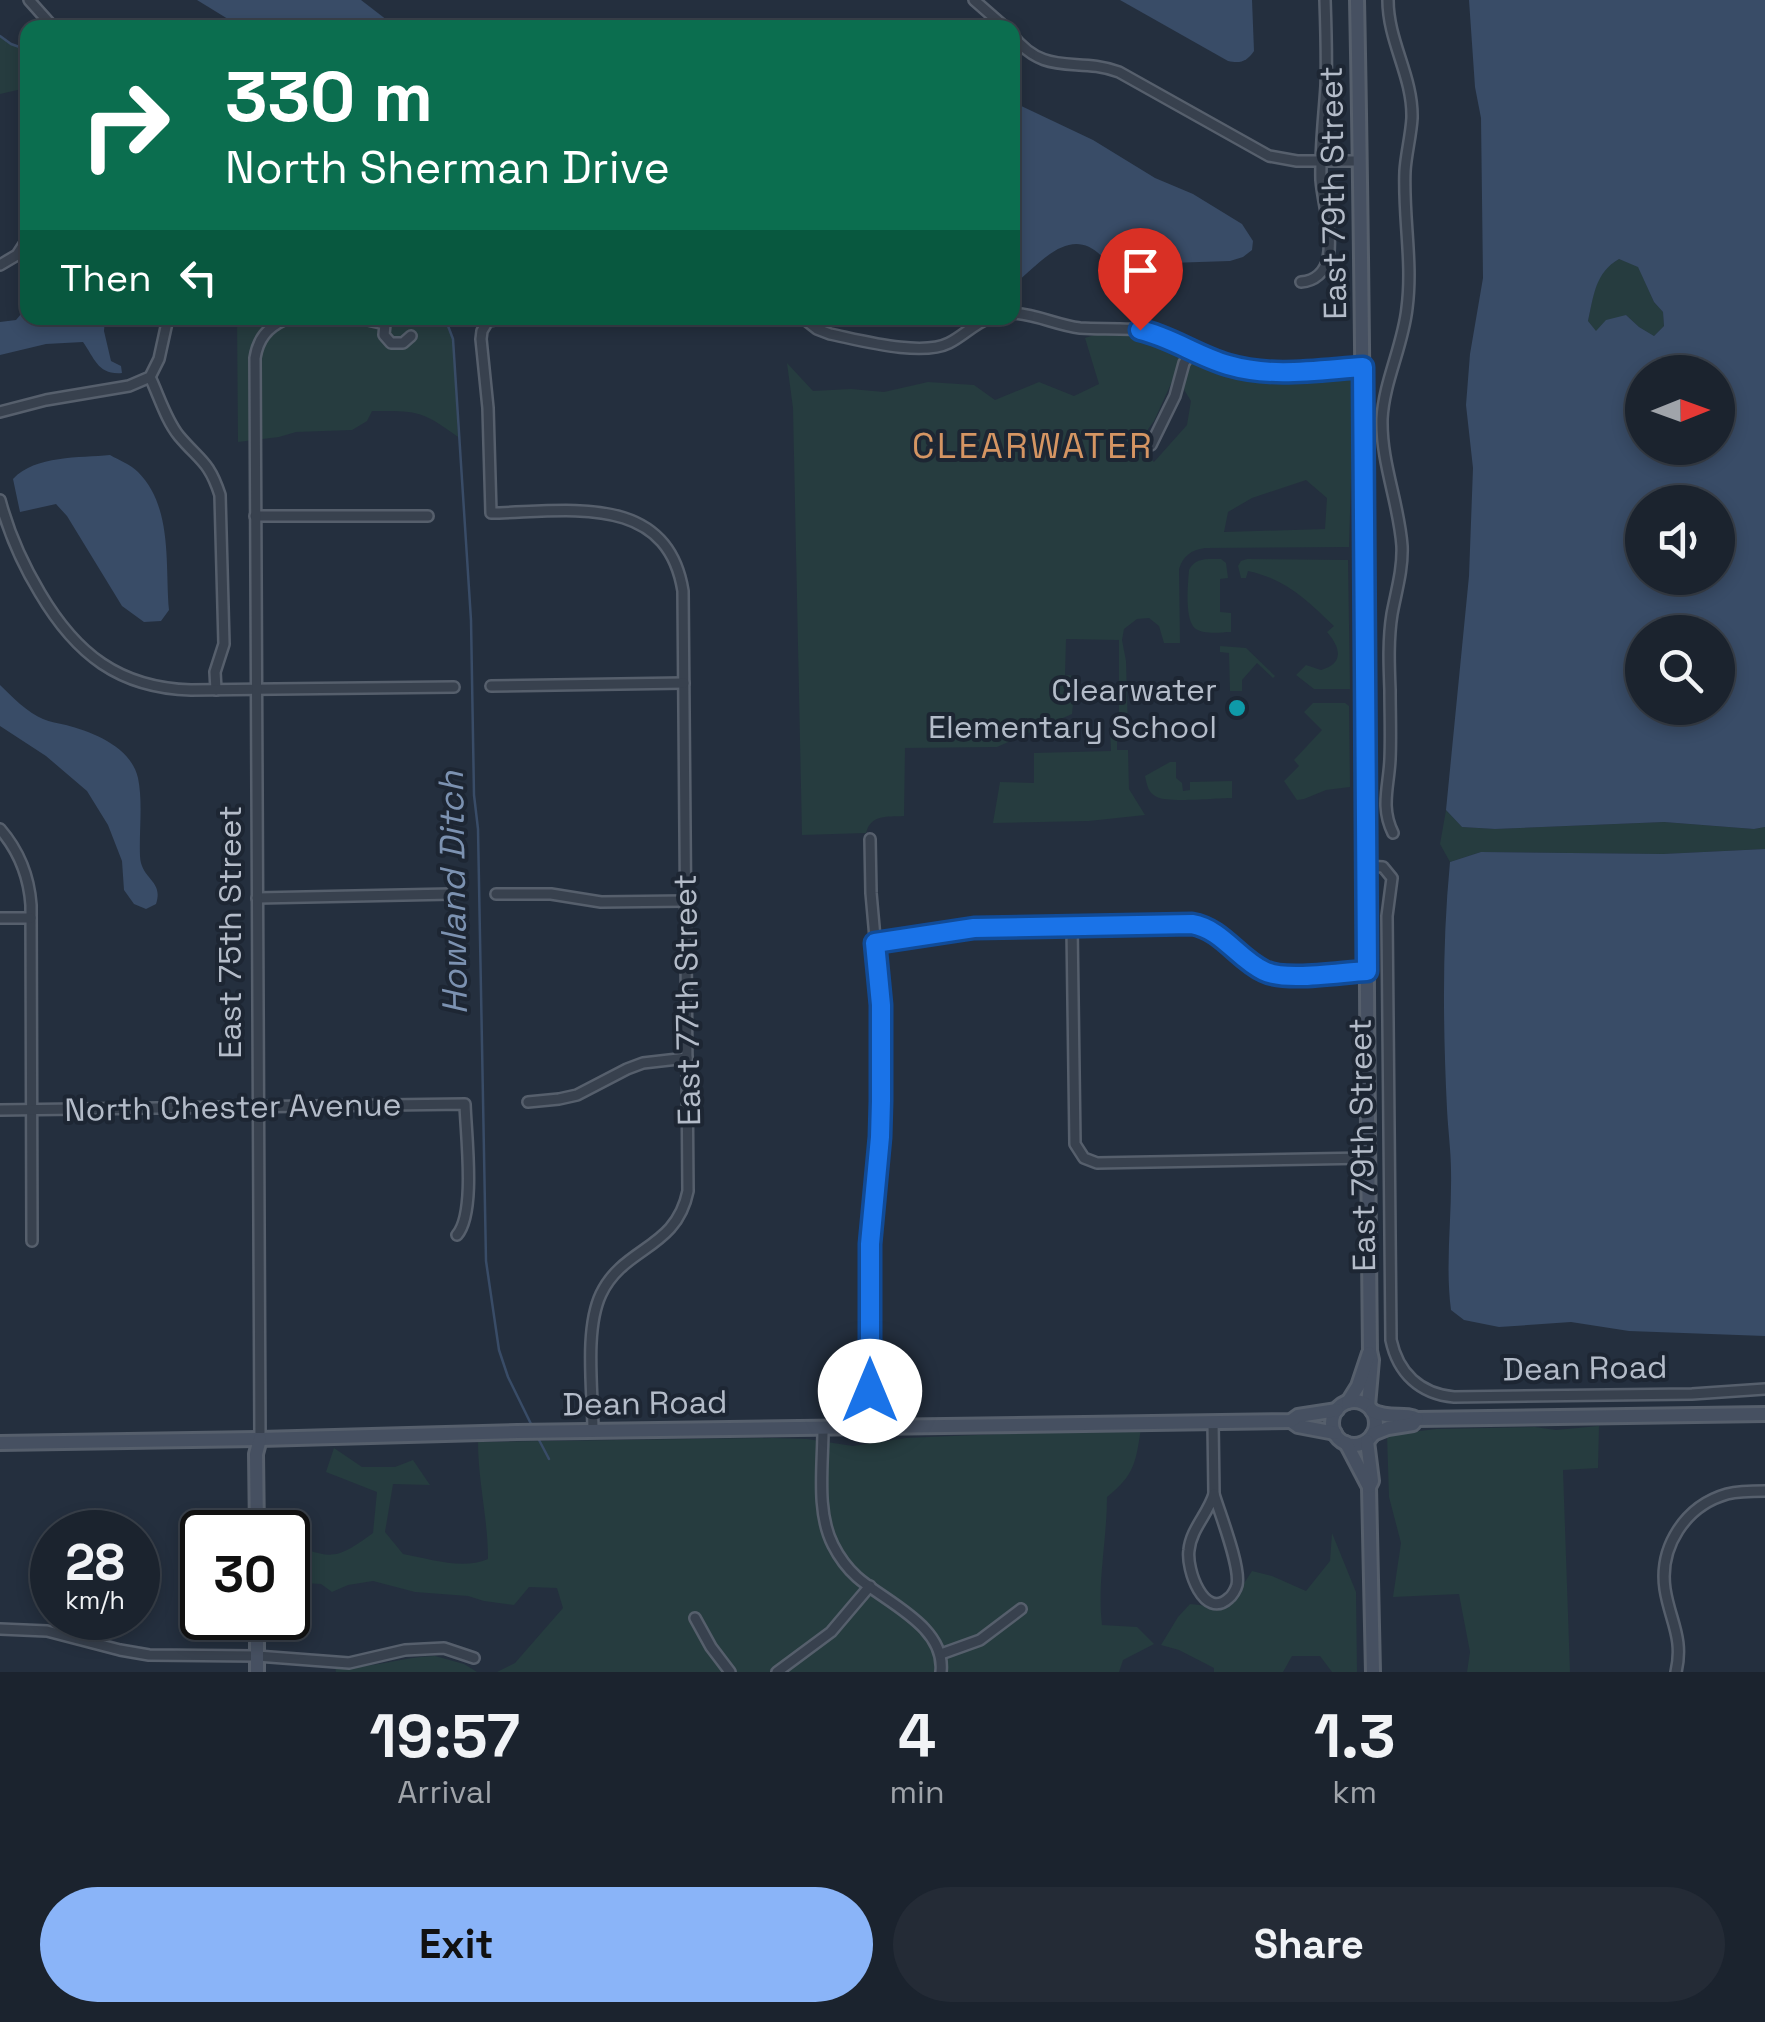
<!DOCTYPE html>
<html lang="en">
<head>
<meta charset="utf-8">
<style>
  :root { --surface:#1b232e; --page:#242b36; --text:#f1f3f6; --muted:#a0a4aa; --line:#39404a; --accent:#8ab4f8 }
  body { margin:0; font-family:"Space Grotesk",sans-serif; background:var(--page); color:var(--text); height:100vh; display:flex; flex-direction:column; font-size:38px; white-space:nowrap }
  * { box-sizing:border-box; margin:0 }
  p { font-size:32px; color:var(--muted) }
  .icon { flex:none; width:55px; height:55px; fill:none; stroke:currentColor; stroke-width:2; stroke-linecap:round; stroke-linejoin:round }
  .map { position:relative; height:1672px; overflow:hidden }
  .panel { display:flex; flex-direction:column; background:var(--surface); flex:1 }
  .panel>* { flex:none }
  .hud { position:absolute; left:20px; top:20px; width:1000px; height:305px; border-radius:20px; box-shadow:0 5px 15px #0003,0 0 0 2px var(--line); background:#0b6e4f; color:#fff; overflow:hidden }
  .needle { width:65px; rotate:89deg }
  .controls { position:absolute; left:1625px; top:355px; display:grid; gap:20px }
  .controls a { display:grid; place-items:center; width:110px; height:110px; border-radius:50%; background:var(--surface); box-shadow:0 5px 15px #0003,0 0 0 2px var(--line); font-size:50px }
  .speed { position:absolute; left:30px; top:1510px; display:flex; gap:20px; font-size:50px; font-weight:700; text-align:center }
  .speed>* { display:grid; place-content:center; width:130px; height:130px; border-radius:50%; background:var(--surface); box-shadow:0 5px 15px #0003,0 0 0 2px var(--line); line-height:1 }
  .speed small { font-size:25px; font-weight:400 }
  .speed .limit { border:5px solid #111; border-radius:15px; background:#fff; color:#111 }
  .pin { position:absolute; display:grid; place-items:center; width:85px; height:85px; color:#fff; margin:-102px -42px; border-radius:50% 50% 50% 0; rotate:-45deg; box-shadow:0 0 10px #0007 }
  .pin .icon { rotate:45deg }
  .me { position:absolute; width:110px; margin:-55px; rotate:0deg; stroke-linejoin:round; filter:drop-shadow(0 0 8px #0008) }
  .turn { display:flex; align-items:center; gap:35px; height:210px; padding:0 40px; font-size:45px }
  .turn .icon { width:130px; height:130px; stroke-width:2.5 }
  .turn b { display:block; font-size:70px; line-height:85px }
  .then { display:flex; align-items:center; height:95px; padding:0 40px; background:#0003; gap:20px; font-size:38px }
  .eta { display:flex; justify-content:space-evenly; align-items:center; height:170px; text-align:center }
  .eta b { font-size:60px; font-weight:600; line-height:70px }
  .cta { display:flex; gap:20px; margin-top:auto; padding:20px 40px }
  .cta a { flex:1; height:115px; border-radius:60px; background:var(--accent); color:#111; font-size:40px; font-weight:600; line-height:115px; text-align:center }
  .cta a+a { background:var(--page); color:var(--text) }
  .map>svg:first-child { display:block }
  .green { fill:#263c3f; fill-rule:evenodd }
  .water { fill:#394c67; fill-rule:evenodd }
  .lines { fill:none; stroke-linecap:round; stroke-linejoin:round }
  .stream { stroke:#394c67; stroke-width:2.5 }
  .street-casing { stroke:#565f6c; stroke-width:14 }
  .secondary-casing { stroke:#565f6c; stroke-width:18 }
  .street { stroke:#38414e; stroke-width:9 }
  .secondary { stroke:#465061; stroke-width:12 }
  .route-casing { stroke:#114b97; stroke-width:25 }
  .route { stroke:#1a73e8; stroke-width:18 }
  .culture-dot { fill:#0f9aa8; stroke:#1d2633; stroke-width:4 }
  .labels { text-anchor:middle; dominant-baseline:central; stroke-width:8; stroke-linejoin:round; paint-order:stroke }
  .street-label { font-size:32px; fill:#b4bcc9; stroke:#1d2633 }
  .poi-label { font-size:32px; fill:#b4bcc9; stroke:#1d2633; text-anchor:end }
  .neighbourhood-label { font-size:35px; letter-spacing:2.5px; fill:#d59563; stroke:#1d2633 }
  .water-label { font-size:35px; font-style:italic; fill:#7c92b1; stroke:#1d2633 }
</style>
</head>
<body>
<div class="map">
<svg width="1765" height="1672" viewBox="0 0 1765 1672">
  <rect width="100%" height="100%" fill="#242f3e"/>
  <!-- green -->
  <g class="green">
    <path d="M0,36L11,44L27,50V91L22,89L0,94Z"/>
    <path d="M1619,259L1638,266L1654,302L1663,312L1664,326L1654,336L1639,327L1626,315L1596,332L1588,321C1594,295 1594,273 1619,259Z"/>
    <path d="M237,318H445L453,339L458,437C421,410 417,411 372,411L367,421L352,430L296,432L279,437L238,442Z"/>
    <path d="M1100,333L1140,336L1184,355L1154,421L1136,446L1154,462L1187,425L1191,401L1183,388L1188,368L1198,356C1253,382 1295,377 1354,377L1349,547L1205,548C1191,550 1183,556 1179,569L1180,643H1164L1159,626L1149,618L1137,619L1124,629L1122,640L1126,661L1128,729L1117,730V750H1128L1129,789L1145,815L1089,821L993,823L1000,782L1034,783V753L1111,751L1110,726L1119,725V640L1066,639L1065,675L1076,676L1072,714L997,747L905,748L904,816C887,817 871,814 866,833L802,835L793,408L787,363L813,391L851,389L884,392L928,382L974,385L995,400L1039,382L1074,396L1099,384L1085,338ZM1306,480L1327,498L1325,529L1224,532L1228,512L1252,498Z"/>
    <path d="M1221,559L1226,563L1228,578L1220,579V612L1231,613V632C1221,632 1205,635 1196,629C1184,621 1188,583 1189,570C1195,557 1208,559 1221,559Z"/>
    <path d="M1247,559L1348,560L1350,689H1314L1296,675L1306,665L1321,670C1345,663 1340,647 1327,632L1334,626C1305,599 1288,580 1248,571L1246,578H1241L1238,566L1241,561Z"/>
    <path d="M1220,646L1246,648L1275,676L1273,678L1257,663L1242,680V691H1230L1229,653L1220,652Z"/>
    <path d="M1313,703H1345L1349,706L1350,787L1326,790L1304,799L1297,800L1284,781L1299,766L1294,760L1322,730L1304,712Z"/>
    <path d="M1170,762H1176V778L1182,783L1183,791L1190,790V782L1232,781V798C1217,798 1168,803 1157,797C1148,793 1147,785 1145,776Z"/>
    <path d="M1446,810L1462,827L1495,829L1664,822L1754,829L1765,827V849L1663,854L1481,852L1450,862L1440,844Z"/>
    <path d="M1599,1426L1598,1468L1563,1470L1570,1672H1467L1470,1652L1459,1594L1393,1597L1401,1543L1389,1497L1387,1435L1436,1429L1535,1427L1556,1430Z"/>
    <path d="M1141,1428C1136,1461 1135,1475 1107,1497C1107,1540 1097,1582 1102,1625L1137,1627L1154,1644L1123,1660L1119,1672H497L515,1663L563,1608L557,1588L529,1587L514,1605L484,1601L468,1596L415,1592L373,1581L348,1585L332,1592L321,1584L288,1582V1543C331,1559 335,1561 373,1533L377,1492L326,1472L334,1448L362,1467H395L413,1460L430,1485L393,1484L385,1532L403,1554C431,1559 462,1570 488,1559C488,1519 478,1481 478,1442L773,1438L807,1439L853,1446L906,1438Z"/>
    <path d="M1332,1533L1356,1592L1357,1672H1332L1320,1656H1292L1283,1672H1214V1668L1179,1650L1161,1645L1178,1617L1190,1604L1228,1608L1252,1571L1272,1576L1306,1591L1330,1561Z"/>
    <path d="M435,1656L464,1664L477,1672H336L335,1668C370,1669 401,1657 435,1656Z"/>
  </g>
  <!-- water -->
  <g class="water">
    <path d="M197,0H361L396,27H241Z"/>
    <path d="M1120,0H1252L1254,51C1247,61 1241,64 1228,61Z"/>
    <path d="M1469,0H1765V827L1754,829L1664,822L1495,829L1462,827L1446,810L1469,576L1473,468L1466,405L1470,354L1483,278L1481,118L1475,87ZM1619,259L1638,267L1654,302L1663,312L1664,326L1654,336L1639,327L1626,315L1606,320L1596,331L1588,321C1594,295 1595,273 1619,259ZM1718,372V448H1642V372ZM1718,502V578H1642V502ZM1718,632V708H1642V632Z"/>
    <path d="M1013,102L1093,140L1155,178L1193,194L1242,224L1253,241L1252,250L1243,257L1230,261L1139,264L1105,260C1073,222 1042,261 1016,283L1013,282Z"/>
    <path d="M27,307L28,318H105L104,331L111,361L121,366L122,373C98,375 95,359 83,342L46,344L0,355V322L16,320Z"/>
    <path d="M110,455C119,460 131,465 138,472C173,507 165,565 169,610L161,621L144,622L122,606L67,516L56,504L20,512L13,479C35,455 80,458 110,455Z"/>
    <path d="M0,685C11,696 28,713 43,719C50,722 58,723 66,725C93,732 131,747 138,778C143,802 139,831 140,856C141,880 164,880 156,904L146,909L134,904L124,890L122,861L108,825L87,791L46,756L0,726Z"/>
    <path d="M1765,849V1336L1629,1331L1571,1322L1499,1327L1464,1320L1451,1310C1445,1264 1452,1218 1451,1171C1451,1151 1448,1130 1447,1109C1443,1027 1442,944 1450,862L1481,852L1663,854Z"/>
  </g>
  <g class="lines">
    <!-- stream -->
    <g class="stream">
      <path d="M0,36L11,44L28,50"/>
      <path d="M445,318L453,339L471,620L474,795L478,829L486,1261L499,1350L508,1377L532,1426"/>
      <path d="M538,1438L549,1459"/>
    </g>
    <!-- street casing -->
    <g class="street-casing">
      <g id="street">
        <path d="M29,0L54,28"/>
        <path d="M974,0L1006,28"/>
        <path d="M1388,0C1388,42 1413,76 1412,118C1411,136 1406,154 1405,171C1403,217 1413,262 1407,308C1403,346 1384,381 1382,419C1381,463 1399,503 1402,546C1403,570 1396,592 1392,614C1388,639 1389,665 1390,690C1390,713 1391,736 1390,759C1389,786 1380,807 1393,833"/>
        <path d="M1012,35C1046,78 1076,56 1119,72L1269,156L1297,161H1360"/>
        <path d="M0,265L17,255L28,238"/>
        <path d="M1301,282C1315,281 1325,272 1328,258C1333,233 1323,205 1321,180C1320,148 1324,118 1326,86C1327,58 1326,29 1325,0"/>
        <path d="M1012,313C1036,314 1056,325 1080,328C1106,330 1130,326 1156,334C1190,345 1219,366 1256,371C1291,376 1328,369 1363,367"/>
        <path d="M508,318L488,321L482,331L481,339L488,408L491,513C566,512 667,491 683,591L688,1191C676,1250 624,1246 601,1294C584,1330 593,1392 593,1432"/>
        <path d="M803,318L817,329L830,334C860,340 921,357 949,343C963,336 974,324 989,318"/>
        <path d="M150,377C159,396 166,420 179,436C200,461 209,461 220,495L224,644L215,672L216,690"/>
        <path d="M0,412L46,400L129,386L150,377L159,359L168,318"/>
        <path d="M1151,445L1175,396L1184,363L1193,350"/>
        <path d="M0,500C9,534 22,563 40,593C76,654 119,688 191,690L454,687"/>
        <path d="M255,516H428"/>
        <path d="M491,686L684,683"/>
        <path d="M0,829C19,851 29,876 31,905L32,1241"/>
        <path d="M870,839L871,893L881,1005V1101L880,1137L870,1244L871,1428"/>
        <path d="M1366,866L1383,867L1392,878L1387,916L1391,1340C1398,1373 1420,1394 1454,1397L1692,1394L1765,1389"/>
        <path d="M496,894H551L601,902L686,901"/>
        <path d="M257,898L452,894"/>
        <path d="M0,918H31"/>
        <path d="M1072,926L1075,1144L1084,1158L1097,1163L1368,1158"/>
        <path d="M875,943L974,928L1192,924L1210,929L1262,970L1270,974H1327L1367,971"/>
        <path d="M528,1102L559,1099L577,1095L627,1069L643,1063L687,1058"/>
        <path d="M0,1110L465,1104C466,1136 476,1213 457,1235"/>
        <path d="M1213,1422L1214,1494"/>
        <path d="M823,1429C823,1466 816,1512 833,1545C839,1557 847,1568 857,1577C885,1602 946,1626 941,1672"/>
        <path d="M260,1439L255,358C258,339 267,328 284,320L359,318L385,324L384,335L391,343H403L411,336"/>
        <path d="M1214,1494C1220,1514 1241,1567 1237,1585C1236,1589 1232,1596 1229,1598C1204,1621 1186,1569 1189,1550C1191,1529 1208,1514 1214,1494Z"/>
        <path d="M695,1618L711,1647L730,1672"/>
        <path d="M0,1629L47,1631L120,1650L149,1655L257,1656L349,1663L405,1650L444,1648L474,1658"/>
        <path d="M941,1654L980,1640L1021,1609"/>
        <path d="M777,1672L831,1632L870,1586"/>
        <path d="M1676,1672C1684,1638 1670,1621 1665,1589C1659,1547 1685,1506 1727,1494C1739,1491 1752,1491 1765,1491"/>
      </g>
    </g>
    <!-- secondary casing -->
    <g class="secondary-casing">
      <g id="secondary">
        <path d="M1357,0C1366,450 1365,901 1370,1351L1372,1360L1368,1406"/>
        <circle cx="1354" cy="1423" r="22"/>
        <path d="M1348,1402L1358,1386L1369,1353"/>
        <path d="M1372,1411C1391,1420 1405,1412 1417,1419L1765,1414"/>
        <path d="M1291,1421L1298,1426L1335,1433"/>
        <path d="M1373,1434L1388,1428L1413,1424L1417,1419"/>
        <path d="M1367,1441L1372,1481L1369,1487L1373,1672"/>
        <path d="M0,1443L260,1439L517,1432L1291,1421L1298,1416L1337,1410"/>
        <path d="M1346,1443L1369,1487"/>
        <path d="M257,1532L256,1454L260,1439"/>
        <path d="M257,1618V1672"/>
      </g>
    </g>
    <!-- street -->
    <use href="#street" class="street"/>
    <!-- secondary -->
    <use href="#secondary" class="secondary"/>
  </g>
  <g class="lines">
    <!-- route casing -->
    <g class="route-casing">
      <path id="route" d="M870,1391V1244L880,1137L881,1101V1005L875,943L974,928L1192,924C1222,929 1238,959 1264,971C1285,982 1342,972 1367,971L1363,367C1319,370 1272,378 1228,365C1197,356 1171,337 1140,330"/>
    </g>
    <!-- route -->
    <use href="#route" class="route"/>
  </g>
  <!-- markers -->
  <circle class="culture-dot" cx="1237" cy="708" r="10"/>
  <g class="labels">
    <!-- street labels -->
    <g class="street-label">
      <text transform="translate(1333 193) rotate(-91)">East 79th Street</text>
      <text transform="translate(230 932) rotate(-90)">East 75th Street</text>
      <text transform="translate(687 1000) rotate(-91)">East 77th Street</text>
      <text transform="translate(233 1107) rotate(-1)">North Chester Avenue</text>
      <text transform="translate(1362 1145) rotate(-91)">East 79th Street</text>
      <text transform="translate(1585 1368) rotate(-1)">Dean Road</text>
      <text transform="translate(645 1403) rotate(-1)">Dean Road</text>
    </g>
    <!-- poi labels -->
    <g class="poi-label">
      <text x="1217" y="690">Clearwater<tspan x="1217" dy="37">Elementary School</tspan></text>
    </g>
    <!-- neighbourhood labels -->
    <g class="neighbourhood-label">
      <text x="1033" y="446">CLEARWATER</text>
    </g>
    <!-- water labels -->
    <g class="water-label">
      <text transform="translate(453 893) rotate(-91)">Howland Ditch</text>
    </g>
  </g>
</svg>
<div class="controls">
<a><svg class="needle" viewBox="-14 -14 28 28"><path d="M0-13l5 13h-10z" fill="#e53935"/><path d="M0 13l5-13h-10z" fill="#a0a4aa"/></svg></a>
<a><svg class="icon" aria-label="sound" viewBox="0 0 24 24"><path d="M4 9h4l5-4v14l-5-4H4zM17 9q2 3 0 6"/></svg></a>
<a><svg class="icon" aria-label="search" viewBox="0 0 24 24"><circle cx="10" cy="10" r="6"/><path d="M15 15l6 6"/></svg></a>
</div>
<div class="speed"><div>28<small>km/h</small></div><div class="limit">30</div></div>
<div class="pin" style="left:1140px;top:330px;background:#d93025"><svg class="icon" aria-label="arrive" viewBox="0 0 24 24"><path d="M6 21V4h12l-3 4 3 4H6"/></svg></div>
<svg class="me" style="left:870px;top:1391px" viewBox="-20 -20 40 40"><circle r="19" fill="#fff"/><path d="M0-13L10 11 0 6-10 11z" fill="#1a73e8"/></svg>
<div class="hud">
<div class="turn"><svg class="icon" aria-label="right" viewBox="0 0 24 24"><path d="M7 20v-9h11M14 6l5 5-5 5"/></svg><div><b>330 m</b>North Sherman Drive</div></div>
<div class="then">Then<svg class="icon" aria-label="left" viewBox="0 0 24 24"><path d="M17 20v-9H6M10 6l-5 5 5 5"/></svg></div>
</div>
</div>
<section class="panel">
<div class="eta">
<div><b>19:57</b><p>Arrival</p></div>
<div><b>4</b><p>min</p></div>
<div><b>1.3</b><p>km</p></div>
</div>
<div class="cta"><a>Exit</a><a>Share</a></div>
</section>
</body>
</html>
